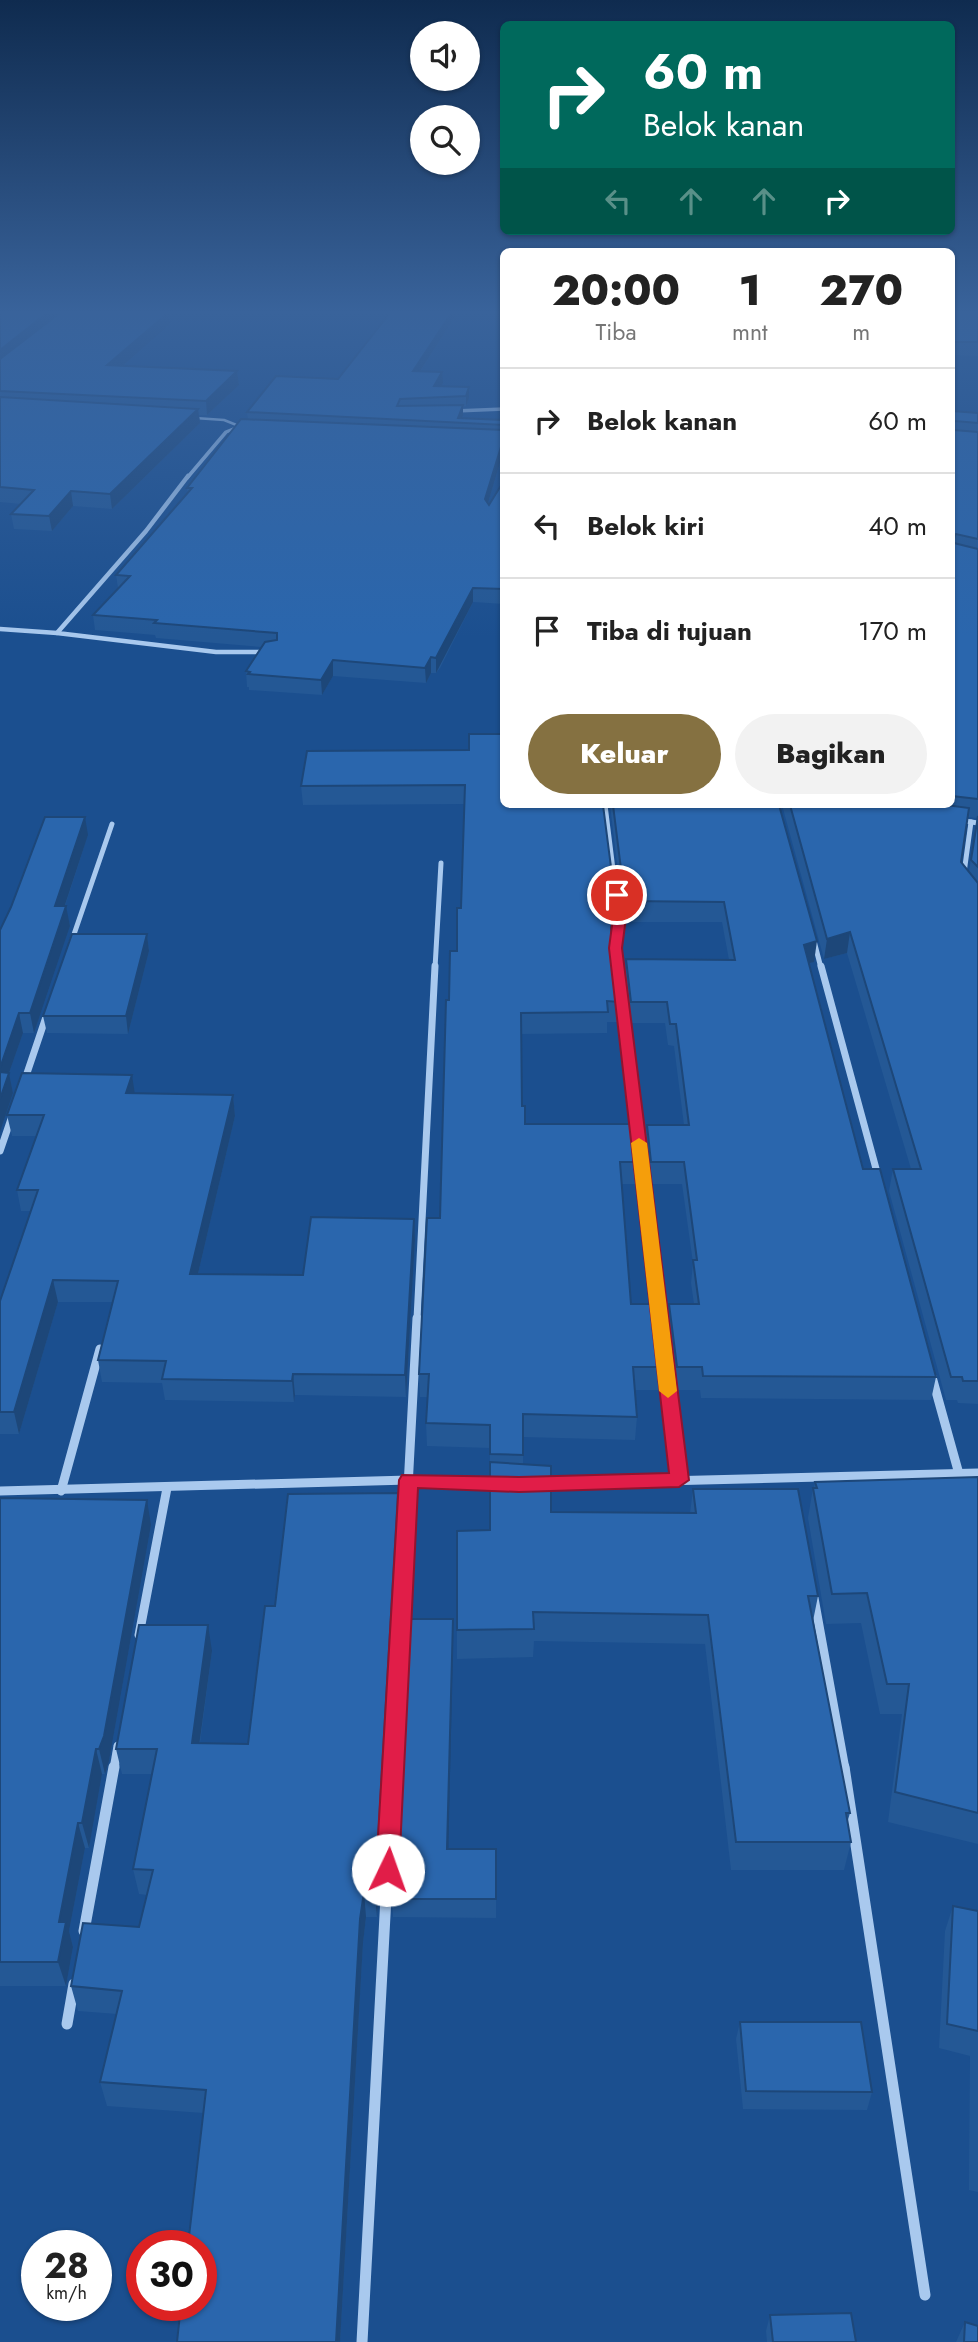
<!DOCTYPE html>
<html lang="id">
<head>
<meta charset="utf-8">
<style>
  :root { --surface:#fff; --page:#f2f2f2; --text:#222; --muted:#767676; --line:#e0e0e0; --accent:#857141 }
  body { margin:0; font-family:Jost,sans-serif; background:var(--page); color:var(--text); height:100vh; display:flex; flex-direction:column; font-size:26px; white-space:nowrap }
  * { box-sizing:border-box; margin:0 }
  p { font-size:23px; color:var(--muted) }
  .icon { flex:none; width:38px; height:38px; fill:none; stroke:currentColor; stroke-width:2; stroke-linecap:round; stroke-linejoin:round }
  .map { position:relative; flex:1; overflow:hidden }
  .details { position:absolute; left:500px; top:248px; width:455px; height:560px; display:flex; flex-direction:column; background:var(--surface); border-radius:10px; box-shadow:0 2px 5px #0004 }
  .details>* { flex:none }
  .hud { position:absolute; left:500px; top:21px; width:455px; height:214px; border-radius:10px; box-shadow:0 2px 5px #0004; background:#00695c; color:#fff; overflow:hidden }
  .controls { position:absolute; left:410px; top:21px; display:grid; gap:14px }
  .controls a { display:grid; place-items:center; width:70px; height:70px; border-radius:50%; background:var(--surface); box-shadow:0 2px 5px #0004; font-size:35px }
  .speed { position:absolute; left:21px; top:2230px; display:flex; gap:14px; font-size:35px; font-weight:700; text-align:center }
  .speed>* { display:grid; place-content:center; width:91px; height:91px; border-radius:50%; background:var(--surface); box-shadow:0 2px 5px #0004; line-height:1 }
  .speed small { font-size:18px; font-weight:400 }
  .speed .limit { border:10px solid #d22; background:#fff; color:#111 }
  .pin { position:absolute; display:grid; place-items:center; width:60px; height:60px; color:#fff; margin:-30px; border:4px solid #fff; border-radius:50%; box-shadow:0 2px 7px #0007 }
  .me { position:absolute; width:77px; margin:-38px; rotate:3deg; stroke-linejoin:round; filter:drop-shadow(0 0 5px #0008) }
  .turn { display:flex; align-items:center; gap:24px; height:147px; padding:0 28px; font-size:32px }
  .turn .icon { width:91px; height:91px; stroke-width:2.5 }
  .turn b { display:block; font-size:49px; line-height:60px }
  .lanes { display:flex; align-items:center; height:66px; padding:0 28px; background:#0003; justify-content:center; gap:35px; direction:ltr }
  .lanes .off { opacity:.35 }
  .eta { display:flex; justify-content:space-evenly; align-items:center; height:119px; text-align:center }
  .eta b { font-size:42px; font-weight:800; line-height:49px }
  .cta { display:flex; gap:14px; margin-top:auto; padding:14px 28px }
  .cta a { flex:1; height:80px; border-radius:42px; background:var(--accent); color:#fff; font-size:28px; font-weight:800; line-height:80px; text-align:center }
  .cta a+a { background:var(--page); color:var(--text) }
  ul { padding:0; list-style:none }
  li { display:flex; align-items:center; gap:21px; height:105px; padding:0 28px; border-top:2px solid var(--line) }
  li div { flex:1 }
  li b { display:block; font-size:26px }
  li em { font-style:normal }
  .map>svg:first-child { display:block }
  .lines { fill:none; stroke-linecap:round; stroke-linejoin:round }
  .service { stroke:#a9c9ee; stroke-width:2.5 }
  .minor-far5 { stroke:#a9c9ee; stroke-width:3.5 }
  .minor-far4 { stroke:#a9c9ee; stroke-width:4.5 }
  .minor-far3 { stroke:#a9c9ee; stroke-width:5 }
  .minor-far2 { stroke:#a9c9ee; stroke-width:7 }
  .minor-far1 { stroke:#a9c9ee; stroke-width:9 }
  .minor { stroke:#a9c9ee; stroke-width:11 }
  .wall { fill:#245895; fill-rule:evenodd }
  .shaded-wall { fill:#1d4779 }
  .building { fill:#2a66ad; stroke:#1d4779; stroke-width:2 }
  .route { fill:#e11d48; stroke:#92132f; stroke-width:2 }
  .slow { fill:#f59e0b }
</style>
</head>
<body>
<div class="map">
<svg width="978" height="2342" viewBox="0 0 978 2342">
  <rect width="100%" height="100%" fill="#1b4f8f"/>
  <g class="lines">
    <!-- service -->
    <path class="service" d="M195,418L224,420L239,426"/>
    <!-- minor-far5 -->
    <g class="minor-far5">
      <path d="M455,411L504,409"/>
      <path d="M187,478L226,432L241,426"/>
    </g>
    <!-- minor-far4 -->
    <g class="minor-far4">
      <path d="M188,476L146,531L57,633L216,652H266"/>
      <path d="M0,629L57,633"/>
    </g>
    <!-- minor-far3 -->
    <g class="minor-far3">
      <path d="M605,805L619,918L615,948L617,968"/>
      <path d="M959,820L978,823"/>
      <path d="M964,873L971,822"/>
      <path d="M814,941L821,968"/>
      <path d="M71,943L112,824"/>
      <path d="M435,968L441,863"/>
    </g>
    <!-- minor-far2 -->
    <g class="minor-far2">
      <path d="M617,966L660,1319"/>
      <path d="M821,966L878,1176"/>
      <path d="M24,1082L47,1014"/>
      <path d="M0,1151L12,1116"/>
      <path d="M417,1319L435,966"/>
    </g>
    <!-- minor-far1 -->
    <g class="minor-far1">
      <path d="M659,1318L679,1480"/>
      <path d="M932,1377L959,1474"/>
      <path d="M543,1484L978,1473"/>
      <path d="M0,1491L409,1480L500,1484"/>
      <path d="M61,1491L100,1349"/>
      <path d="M814,1598L845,1769"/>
      <path d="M139,1635L167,1488"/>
      <path d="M114,1769L118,1746"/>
      <path d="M393,1769L417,1318"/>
    </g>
    <!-- minor -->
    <g class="minor">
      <path d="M844,1767L925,2295"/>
      <path d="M84,1931L114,1767"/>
      <path d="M67,2024L74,1984"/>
      <path d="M362,2342L393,1767"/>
    </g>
  </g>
  <!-- wall -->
  <g class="wall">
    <path d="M0,309L57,315L170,324L123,366L237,371L239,385L207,415H199L200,423L112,509L73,506L52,531L14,529L11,514L21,504L0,502Z"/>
    <path d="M393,309H458V312L420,372L443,383L440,386L469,387V398L466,406L463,407L462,418L504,420V449L488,503L489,505L504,487V604L473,602L440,668L436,673H431L426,683L333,676L322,695L249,690V687H247L246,671L261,647L156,638L155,635L95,630L93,615L118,588L116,575L188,493L187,488L248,419L247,412L338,379Z"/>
    <path d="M952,309H978V356L952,355Z"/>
    <path d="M952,411L978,413V1404L958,1403L957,1400H946L889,1191L893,1169H911L847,953L824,959L782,805H952ZM967,817L977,818L969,872L961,862Z"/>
    <path d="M469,750L615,898L612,935L619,1002L618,1022H607V1033L521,1034L522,1106L525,1124L639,1162L637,1184H622L631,1304L663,1367L661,1390H635L637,1417L635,1440L523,1437V1464L551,1512L690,1513L693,1489L818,1596L813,1621L850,1813L847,1823L851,1842L844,1870H731L705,1644L534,1641L533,1657L457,1659V1630L490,1530V1448L427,1446L426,1423L428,1397H420L419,1374L440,1218L449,1000L457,951L461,908L465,804L303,805L301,786Z"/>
    <path d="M610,805H779L814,962L808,963L863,1169L936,1377L931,1400L701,1398L700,1390H675L667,1327L669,1304H694L691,1283L693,1263L682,1184H650L645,1146L647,1125H684L674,1046L668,1045L665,1023H630L625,980L626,959L729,960L722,922H624Z"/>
    <path d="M88,835L65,906L70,926L34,1033H23L9,1073L13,1093L0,1132V930Z"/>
    <path d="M147,934L149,951L128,1034L47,1033L43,1016Z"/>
    <path d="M135,1093L233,1095L235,1116L198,1274L303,1275L414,1219L415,1240L406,1397L295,1395L294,1402L165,1400L162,1383L102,1382L98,1360L113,1302H58L19,1434H0V1301L31,1211H21L17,1190L36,1136H12L7,1115Z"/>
    <path d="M978,1477V1844L888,1822L902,1714H880L861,1623L826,1624L808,1518L813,1488H814L815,1482Z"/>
    <path d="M398,1493L399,1519L377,1917H366L363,1943L340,2342H177L203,2113L107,2106L100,2082L117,2014L78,2011L71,1986L139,1927L147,1895L139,1894L133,1869L152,1774H122L116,1749L212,1651L200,1743L248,1744L275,1606Z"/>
    <path d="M0,1498L151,1525L109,1761L105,1774H102L89,1848H85L69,1931L73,1947L66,1986H0Z"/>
    <path d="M453,1619L448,1849H496V1918L393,1917L392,1899Z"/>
    <path d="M953,1906L978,1911V2192L969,2190L970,2056L939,2048L945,1931Z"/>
    <path d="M740,2022L872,2092L867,2110L743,2109L736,2039Z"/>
    <path d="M770,2315L856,2342H767L766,2331Z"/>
    <path d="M965,2322L978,2342H956Z"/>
  </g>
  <!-- shaded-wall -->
  <g class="shaded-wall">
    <path d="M52,309H56L57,319L0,365V350Z"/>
    <path d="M454,309H458V312L413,382V371Z"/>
    <path d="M169,312L170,324L109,378L107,365Z"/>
    <path d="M237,371L239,385L207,415L206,401Z"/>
    <path d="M442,372L443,383L434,397V386Z"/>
    <path d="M469,387V398L466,406V396Z"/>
    <path d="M463,405V415L460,423L458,418Z"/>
    <path d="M198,409L200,423L112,509L110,494Z"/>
    <path d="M504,437V449L485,513V499Z"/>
    <path d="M71,491L73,506L52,531L49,516Z"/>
    <path d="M956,534L953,550L952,551V536Z"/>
    <path d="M473,588V602L436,673V658Z"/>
    <path d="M431,657V673L426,683L425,668Z"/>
    <path d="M333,660V676L322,695L321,680Z"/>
    <path d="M85,817L88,835L58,926L55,906Z"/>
    <path d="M615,898L614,918L610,949L611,928Z"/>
    <path d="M66,906L70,926L34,1033L30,1013Z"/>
    <path d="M850,932L847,953L824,959L827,939Z"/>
    <path d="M147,934L149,951L128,1034L126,1016Z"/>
    <path d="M817,941L814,962L801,965L804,945Z"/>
    <path d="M19,1013L23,1033L9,1073L13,1093L0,1132V1068Z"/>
    <path d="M132,1075L135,1095L126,1093Z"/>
    <path d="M233,1095L235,1116L193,1295L190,1274Z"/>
    <path d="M414,1219L415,1240L406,1397L405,1375Z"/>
    <path d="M53,1280L58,1302L19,1434L14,1412Z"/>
    <path d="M293,1374L295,1395L294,1402L292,1381Z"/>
    <path d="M398,1493L399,1519L377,1917L375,1892Z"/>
    <path d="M147,1500L151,1525L109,1761L105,1774L99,1749Z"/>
    <path d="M453,1619V1638L448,1868L447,1849Z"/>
    <path d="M208,1625L212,1651L196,1768L192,1743Z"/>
    <path d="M96,1749L102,1774L89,1848L82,1823Z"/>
    <path d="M78,1823L85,1848L69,1931L73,1947L66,1986L58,1962L59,1922Z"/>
    <path d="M364,1892L366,1917L363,1943L340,2342H336L360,1919Z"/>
  </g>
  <!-- building -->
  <g class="building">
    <path d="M0,309H52L0,350Z"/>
    <path d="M65,309H115L169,312L107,365L237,371L206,401L0,391V359Z"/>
    <path d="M393,309H454L413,371L442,372L434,386L469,387L466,396L400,399L397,406L463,405L458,418L504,420V425L247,412L276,376L338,379Z"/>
    <rect x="952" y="309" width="26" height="33"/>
    <path d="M0,397L198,409L110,494L71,491L49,516L11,514L34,490L0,487Z"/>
    <path d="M952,411L978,413V423L955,421L952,423Z"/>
    <path d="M241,419L504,430V437L485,499L489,505L500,487H504V589L473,588L439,652L436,658L431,657L425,668L333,660L321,680L248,674L250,672L246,671L265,642L277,640V633L154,623L157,620L93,615L130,576L116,575L192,488H187Z"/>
    <path d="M952,427L954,430L978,432V539L956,534L952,536Z"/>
    <path d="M952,541L954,543L978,549V799L952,796Z"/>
    <path d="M469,734H504V805H603L615,898L611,928L619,1002L607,1001L608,1012L521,1013L522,1106H525V1124H634L639,1162H620L631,1304H655L663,1367H633L637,1417L523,1414V1455L490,1454V1425L426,1423L429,1374H419L427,1218H440L446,1000H449L450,951H457V908H461L465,785L301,786L307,751L469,750Z"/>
    <path d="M613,805H779L817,941L804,945L863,1169H880L936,1377L703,1376L702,1367H677L669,1304H699L693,1260H697L684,1162H651L647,1125H689L676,1024H670L667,1002H631L626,959L735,960L724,902L625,901Z"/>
    <path d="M790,805H946L969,808L961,862L978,883V1381H963L962,1377H951L893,1169H921L850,932L827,939Z"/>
    <path d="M978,816V867L971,860Z"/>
    <path d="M45,817H85L55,906H66L30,1013H19L0,1068V930L11,907Z"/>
    <path d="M72,934H147L126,1016H43Z"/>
    <path d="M0,1072L9,1073L0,1099Z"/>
    <path d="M22,1073L132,1075L126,1093L233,1095L190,1274L303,1275L311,1217L414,1219L405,1375L293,1374L292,1381L162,1379L166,1361L98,1360L118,1281L53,1280L14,1412H0V1301L38,1190H17L44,1115H7Z"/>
    <path d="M490,1462L551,1466V1512L696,1513L693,1489H798L818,1596H808L850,1813H846L851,1842H736L708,1615L533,1612L534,1629L457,1630V1531L490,1530Z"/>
    <path d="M978,1477V1813L895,1792L909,1684H887L867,1593L832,1594L813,1488H817L815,1482Z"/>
    <path d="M398,1493L375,1892H364L360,1919L336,2342H177L181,2305H201V2245H188L206,2090L100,2082L122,1991L71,1986L83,1923L139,1927L153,1870L133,1869L157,1749H116L139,1625H208L192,1743L248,1744L265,1606H275L288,1494Z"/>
    <path d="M0,1498L147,1500L104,1736L99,1749H96L82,1823H78L59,1922H66L58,1962H0Z"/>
    <path d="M406,1619H453L447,1849H496V1899H392Z"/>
    <path d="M953,1906L978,1911V2031L947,2024Z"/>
    <path d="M740,2022H861L872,2092L746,2091Z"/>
    <path d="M851,2313L856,2342H773L770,2315Z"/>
    <path d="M965,2322L978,2326V2342H964Z"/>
  </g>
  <!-- sky -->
  <linearGradient id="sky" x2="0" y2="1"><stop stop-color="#0f2b4f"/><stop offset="0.49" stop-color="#39639b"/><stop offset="1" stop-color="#39639b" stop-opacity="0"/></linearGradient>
  <rect width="978" height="637" fill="url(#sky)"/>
  <!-- route -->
  <path class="route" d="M617,891L623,895L626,918L622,948L689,1480L679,1487L519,1492L418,1488L399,1870L396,1877L388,1880L379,1877L376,1870L399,1480L402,1475L519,1477L669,1473L609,948L613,918L610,895Z"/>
  <!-- slow -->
  <path class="slow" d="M639,1138L647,1143L677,1391L668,1398L659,1391L631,1143Z"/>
</svg>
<div class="controls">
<a><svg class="icon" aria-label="sound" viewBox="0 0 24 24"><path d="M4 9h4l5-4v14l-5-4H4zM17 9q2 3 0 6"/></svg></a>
<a><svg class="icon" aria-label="search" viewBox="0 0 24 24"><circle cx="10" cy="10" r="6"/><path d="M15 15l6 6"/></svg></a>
</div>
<div class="speed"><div>28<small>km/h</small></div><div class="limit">30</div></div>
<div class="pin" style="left:617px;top:895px;background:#d93025"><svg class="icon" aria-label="arrive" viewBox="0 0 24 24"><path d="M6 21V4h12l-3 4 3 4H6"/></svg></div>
<svg class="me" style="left:388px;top:1870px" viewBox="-20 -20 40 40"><circle r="19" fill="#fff"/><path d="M0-13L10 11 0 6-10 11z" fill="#e11d48"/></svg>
<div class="hud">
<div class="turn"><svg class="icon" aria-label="right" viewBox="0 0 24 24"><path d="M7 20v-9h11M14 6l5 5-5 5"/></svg><div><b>60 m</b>Belok kanan</div></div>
<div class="lanes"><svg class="icon off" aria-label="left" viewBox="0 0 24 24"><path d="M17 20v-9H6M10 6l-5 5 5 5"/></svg><svg class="icon off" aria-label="ahead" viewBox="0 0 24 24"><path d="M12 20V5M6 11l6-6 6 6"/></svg><svg class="icon off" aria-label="ahead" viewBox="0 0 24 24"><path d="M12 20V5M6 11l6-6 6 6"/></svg><svg class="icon" aria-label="right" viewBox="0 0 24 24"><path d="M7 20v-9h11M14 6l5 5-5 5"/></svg></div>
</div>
<section class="details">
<div class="eta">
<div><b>20:00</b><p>Tiba</p></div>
<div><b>1</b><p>mnt</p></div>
<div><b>270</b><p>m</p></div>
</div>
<ul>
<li><svg class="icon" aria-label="right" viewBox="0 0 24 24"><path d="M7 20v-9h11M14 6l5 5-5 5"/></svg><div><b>Belok kanan</b></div><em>60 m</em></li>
<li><svg class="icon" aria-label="left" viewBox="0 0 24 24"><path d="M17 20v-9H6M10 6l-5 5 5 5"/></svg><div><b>Belok kiri</b></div><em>40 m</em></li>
<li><svg class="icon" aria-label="arrive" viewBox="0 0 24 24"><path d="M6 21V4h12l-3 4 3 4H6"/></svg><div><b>Tiba di tujuan</b></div><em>170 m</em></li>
</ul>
<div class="cta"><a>Keluar</a><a>Bagikan</a></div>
</section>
</div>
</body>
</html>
